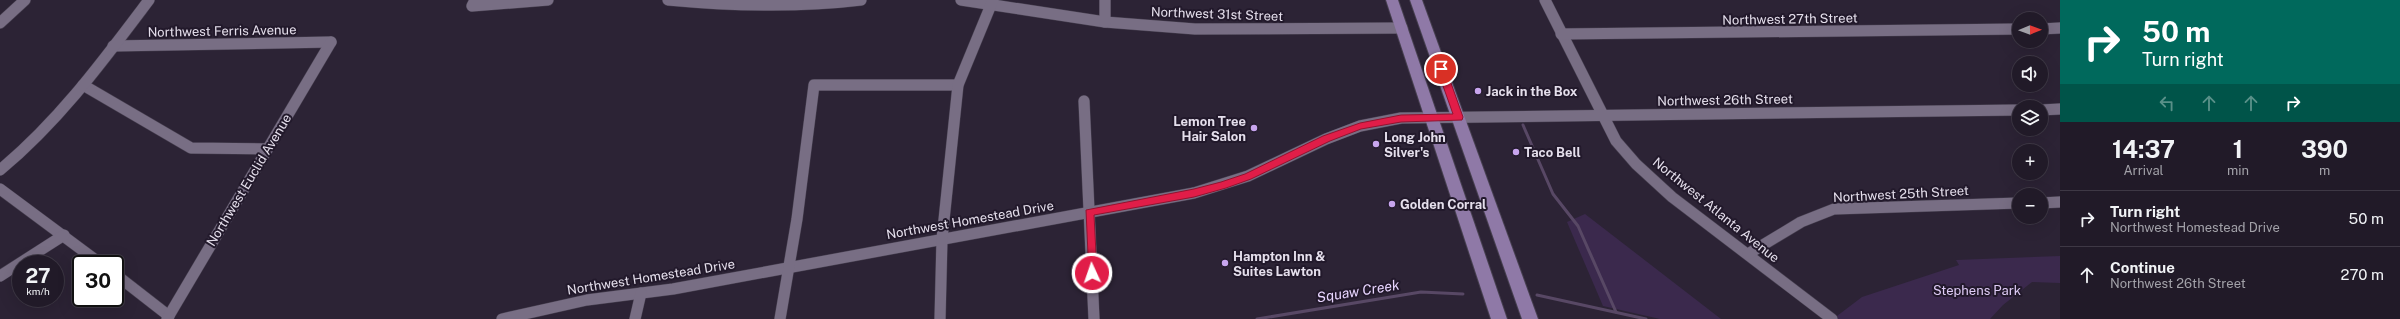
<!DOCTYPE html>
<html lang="en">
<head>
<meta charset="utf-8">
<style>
  :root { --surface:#211a28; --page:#292330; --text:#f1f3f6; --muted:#a2a1a8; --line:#3e3845 }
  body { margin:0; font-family:"Public Sans",sans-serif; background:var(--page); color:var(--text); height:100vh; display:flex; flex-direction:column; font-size:15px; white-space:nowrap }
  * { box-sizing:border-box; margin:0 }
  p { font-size:13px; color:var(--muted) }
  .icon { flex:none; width:22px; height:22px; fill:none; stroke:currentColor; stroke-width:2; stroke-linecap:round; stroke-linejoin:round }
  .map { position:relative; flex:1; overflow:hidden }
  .panel { display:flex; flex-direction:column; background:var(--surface); width:340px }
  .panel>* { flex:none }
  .top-card { background:#00695c; color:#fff; overflow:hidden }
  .needle { width:26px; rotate:89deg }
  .buttons { position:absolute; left:2012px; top:12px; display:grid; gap:8px }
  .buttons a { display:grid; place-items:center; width:36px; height:36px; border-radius:50%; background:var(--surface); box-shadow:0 4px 16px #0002,0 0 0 1px var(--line); font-size:20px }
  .speed { position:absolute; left:12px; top:255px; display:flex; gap:8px; font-size:20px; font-weight:700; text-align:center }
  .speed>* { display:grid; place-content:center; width:52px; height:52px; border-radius:50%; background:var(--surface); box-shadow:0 4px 16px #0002,0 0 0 1px var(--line); line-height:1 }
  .speed small { font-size:10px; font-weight:400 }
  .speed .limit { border:2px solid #111; border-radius:6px; background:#fff; color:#111 }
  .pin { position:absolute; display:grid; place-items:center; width:34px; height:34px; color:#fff; margin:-17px; border:2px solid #fff; border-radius:50%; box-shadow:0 1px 4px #0007 }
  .me { position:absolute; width:44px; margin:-22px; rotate:357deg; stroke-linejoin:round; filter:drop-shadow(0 0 3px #0008) }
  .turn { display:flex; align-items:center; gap:14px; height:84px; padding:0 16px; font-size:18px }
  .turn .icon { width:52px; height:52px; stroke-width:2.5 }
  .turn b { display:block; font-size:28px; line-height:34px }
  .lanes { display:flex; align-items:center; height:38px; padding:0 16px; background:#0003; justify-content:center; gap:20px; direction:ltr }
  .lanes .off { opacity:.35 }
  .eta { display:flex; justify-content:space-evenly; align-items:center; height:68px; text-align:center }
  .eta b { font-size:24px; font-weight:700; line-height:28px }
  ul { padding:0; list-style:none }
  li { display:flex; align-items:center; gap:12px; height:56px; padding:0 16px; border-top:1px solid var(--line) }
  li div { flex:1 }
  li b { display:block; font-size:15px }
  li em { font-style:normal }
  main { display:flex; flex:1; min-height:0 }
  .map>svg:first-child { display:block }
  .green { fill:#3b294d }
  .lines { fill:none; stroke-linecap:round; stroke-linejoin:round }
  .stream { stroke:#584865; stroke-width:3 }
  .minor-casing { stroke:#463f4f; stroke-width:12 }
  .major-casing { stroke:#463f4f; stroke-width:2 }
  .minor { stroke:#786e84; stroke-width:11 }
  .major { fill:#8f79a7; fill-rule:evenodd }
  .route { fill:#e11d48; stroke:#92132f }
  .poi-dot { fill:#c8a5ee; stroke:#22192b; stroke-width:1.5 }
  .labels { text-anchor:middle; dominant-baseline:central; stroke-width:4; stroke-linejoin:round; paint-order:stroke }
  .street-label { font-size:13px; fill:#e5dfec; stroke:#22192b }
  .poi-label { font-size:13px; font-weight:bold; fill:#e5dfec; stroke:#22192b; text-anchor:start }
  .park-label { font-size:13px; fill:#dfccf6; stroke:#22192b }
  .water-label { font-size:14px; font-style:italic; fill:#e8d5ff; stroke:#22192b }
</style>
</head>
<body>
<main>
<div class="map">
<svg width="2060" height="319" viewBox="0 0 2060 319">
  <rect width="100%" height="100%" fill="#2c2335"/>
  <!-- green -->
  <g class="green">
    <path d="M1585,214L1721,319H1660L1603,306L1567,222Z"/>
    <path d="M2060,256V283L2032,282L2003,305L1990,319H1833L1862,297L1959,265L1956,260Z"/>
  </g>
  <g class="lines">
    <!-- stream -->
    <g class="stream">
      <path d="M1523,125L1553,194L1578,226L1616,312"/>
      <path d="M1537,295L1646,319"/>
      <path d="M1257,319L1421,292L1463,294"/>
    </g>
    <!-- minor casing -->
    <g class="minor-casing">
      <g id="minor">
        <path d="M475,0L472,6L548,0"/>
        <path d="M668,0C733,6 796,8 861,0"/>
        <path d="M961,0L1105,22L1195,29L1402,28"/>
        <path d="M1105,0V22"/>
        <path d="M1545,0L1616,141L1636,164L1672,197L1832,319"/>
        <path d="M0,23L25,0"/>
        <path d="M2041,29L2060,28"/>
        <path d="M1561,34L2019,29"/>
        <path d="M113,46L331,42"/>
        <path d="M83,85L191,148L267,149"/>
        <path d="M1084,101L1094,319"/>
        <path d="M2041,110L2060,109"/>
        <path d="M0,170C59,121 103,61 149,0"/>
        <path d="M0,189L101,264"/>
        <path d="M2041,203L2060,202"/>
        <path d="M1748,254L1801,222L1834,209L2019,203"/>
        <path d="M115,274L169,316"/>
        <path d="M0,276L64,235"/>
        <path d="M167,319L331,42"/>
        <path d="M502,319L587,300L673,289L1194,193L1248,176L1326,139L1360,126L1401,118L2019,110"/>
        <path d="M635,319L641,293"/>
        <path d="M780,319L797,219L814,85H958"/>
        <path d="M940,319L942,239L958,85L993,0"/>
      </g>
    </g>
    <!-- major casing -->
    <g class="major-casing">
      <g id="major">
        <path d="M1386,0H1398L1507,319H1491Z"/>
        <path d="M1410,0H1422L1538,319H1522Z"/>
      </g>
    </g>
    <!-- minor -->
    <use href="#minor" class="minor"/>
    <!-- major -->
    <use href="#major" class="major"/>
  </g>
  <!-- route -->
  <path class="route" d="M1441,66L1446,69L1463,117L1462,120L1401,122L1361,129L1330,141L1251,179L1226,188L1194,197L1094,215L1097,273L1092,277L1089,276L1086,210L1194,189L1221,182L1245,174L1323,136L1360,123L1401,115L1453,114L1437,69Z"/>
  <!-- markers -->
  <g class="poi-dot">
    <circle cx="1478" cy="91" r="4"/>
    <circle cx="1254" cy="128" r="4"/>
    <circle cx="1376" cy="144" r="4"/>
    <circle cx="1516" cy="152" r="4"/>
    <circle cx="1392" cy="204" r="4"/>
    <circle cx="1225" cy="263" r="4"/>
  </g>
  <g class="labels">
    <!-- street labels -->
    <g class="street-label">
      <text transform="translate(1217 14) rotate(2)">Northwest 31st Street</text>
      <text transform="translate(1790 19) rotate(-1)">Northwest 27th Street</text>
      <text transform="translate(222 31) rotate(-1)">Northwest Ferris Avenue</text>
      <text transform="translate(1725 100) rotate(-1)">Northwest 26th Street</text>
      <text transform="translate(249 180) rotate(-59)">Northwest Euclid Avenue</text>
      <text transform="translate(1901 194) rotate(-3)">Northwest 25th Street</text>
      <text transform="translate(1716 210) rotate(39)">Northwest Atlanta Avenue</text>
      <text transform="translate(970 220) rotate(-10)">Northwest Homestead Drive</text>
      <text transform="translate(651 277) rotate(-9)">Northwest Homestead Drive</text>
    </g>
    <!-- poi labels -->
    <g class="poi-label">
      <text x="1486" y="91">Jack in the Box</text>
      <text x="1246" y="121" text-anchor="end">Lemon Tree<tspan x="1246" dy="15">Hair Salon</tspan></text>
      <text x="1384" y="137">Long John<tspan x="1384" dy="15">Silver's</tspan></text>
      <text x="1524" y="152">Taco Bell</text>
      <text x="1400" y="204">Golden Corral</text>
      <text x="1233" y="256">Hampton Inn &amp;<tspan x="1233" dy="15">Suites Lawton</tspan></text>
    </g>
    <!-- park labels -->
    <g class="park-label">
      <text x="1977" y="290">Stephens Park</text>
    </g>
    <!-- water labels -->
    <g class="water-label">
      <text transform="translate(1358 291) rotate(-9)">Squaw Creek</text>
    </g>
  </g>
</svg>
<div class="buttons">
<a><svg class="needle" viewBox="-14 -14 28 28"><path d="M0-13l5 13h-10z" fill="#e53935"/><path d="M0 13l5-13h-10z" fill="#a2a1a8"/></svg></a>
<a><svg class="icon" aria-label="sound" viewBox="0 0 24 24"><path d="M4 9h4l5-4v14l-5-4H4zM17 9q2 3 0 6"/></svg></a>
<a><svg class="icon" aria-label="layers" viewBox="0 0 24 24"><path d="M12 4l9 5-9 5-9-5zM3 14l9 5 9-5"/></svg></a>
<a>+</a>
<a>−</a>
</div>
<div class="speed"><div>27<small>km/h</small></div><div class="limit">30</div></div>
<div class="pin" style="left:1441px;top:69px;background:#d93025"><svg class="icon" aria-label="arrive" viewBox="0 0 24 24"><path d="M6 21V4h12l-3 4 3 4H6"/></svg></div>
<svg class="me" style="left:1092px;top:273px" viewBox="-20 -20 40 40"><circle r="17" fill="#e11d48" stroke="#fff" stroke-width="3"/><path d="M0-11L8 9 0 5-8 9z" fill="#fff"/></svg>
</div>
<section class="panel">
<div class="top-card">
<div class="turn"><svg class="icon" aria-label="right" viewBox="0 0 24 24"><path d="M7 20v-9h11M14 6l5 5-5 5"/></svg><div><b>50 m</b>Turn right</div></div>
<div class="lanes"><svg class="icon off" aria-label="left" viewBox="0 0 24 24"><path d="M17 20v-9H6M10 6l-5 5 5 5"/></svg><svg class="icon off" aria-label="ahead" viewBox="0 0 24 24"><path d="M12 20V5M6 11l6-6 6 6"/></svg><svg class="icon off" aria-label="ahead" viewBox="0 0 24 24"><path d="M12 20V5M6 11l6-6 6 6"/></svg><svg class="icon" aria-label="right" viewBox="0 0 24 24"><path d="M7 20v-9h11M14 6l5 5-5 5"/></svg></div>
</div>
<div class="eta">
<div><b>14:37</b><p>Arrival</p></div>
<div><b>1</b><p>min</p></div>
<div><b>390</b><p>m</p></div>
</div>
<ul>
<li><svg class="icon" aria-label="right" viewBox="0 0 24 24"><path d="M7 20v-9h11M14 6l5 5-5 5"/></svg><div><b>Turn right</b><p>Northwest Homestead Drive</p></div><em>50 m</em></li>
<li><svg class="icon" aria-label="ahead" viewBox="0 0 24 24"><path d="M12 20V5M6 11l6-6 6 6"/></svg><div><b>Continue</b><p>Northwest 26th Street</p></div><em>270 m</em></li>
</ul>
</section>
</main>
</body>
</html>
